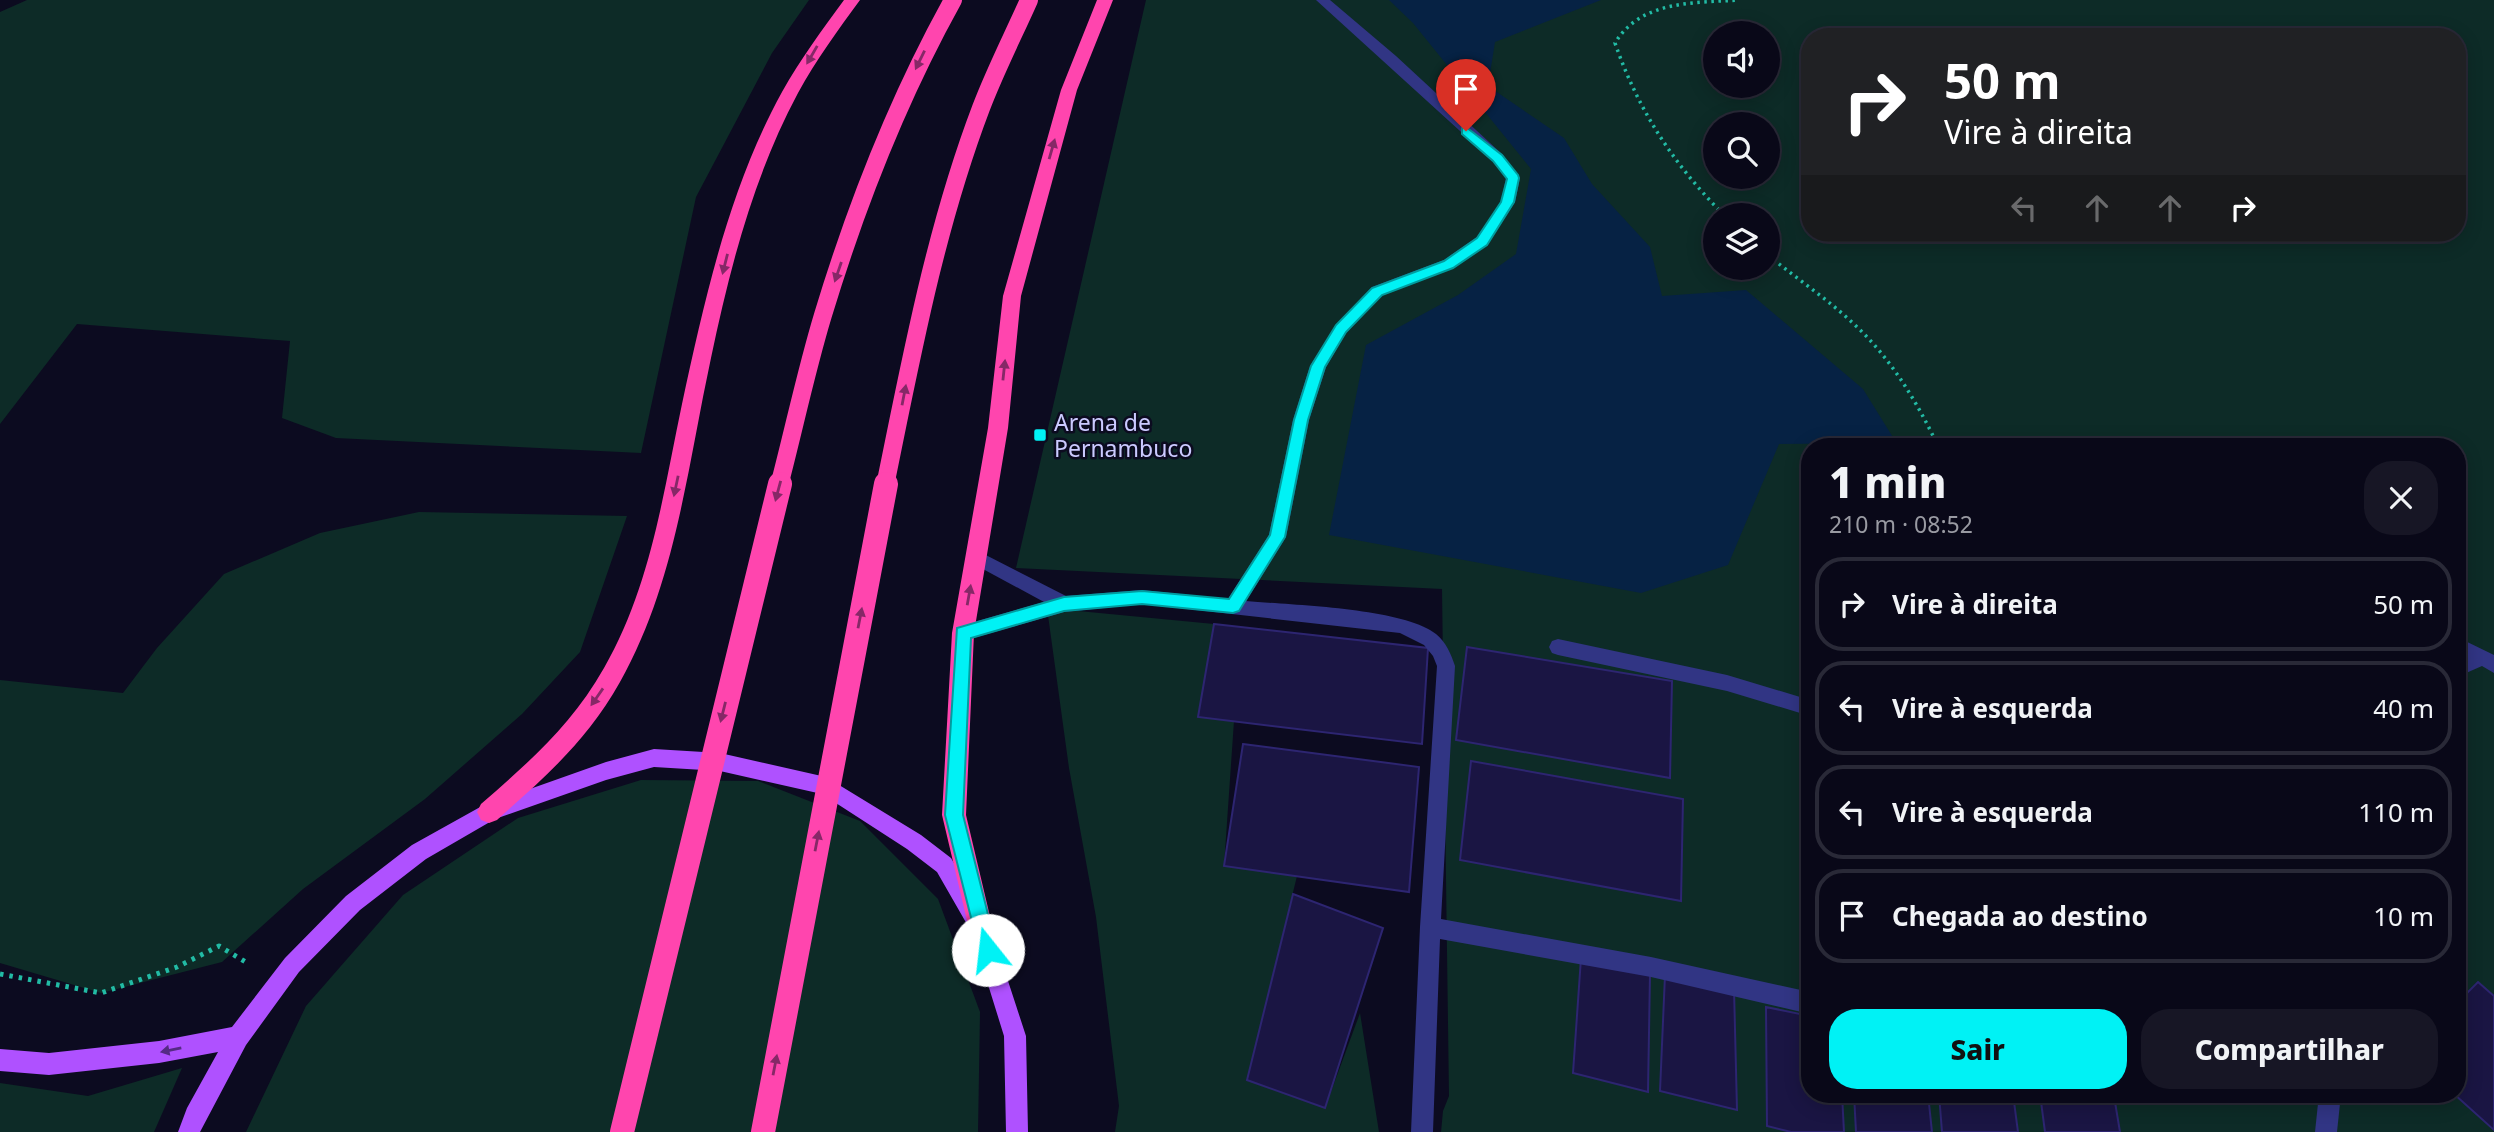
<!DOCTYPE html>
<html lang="pt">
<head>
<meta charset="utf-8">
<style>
  :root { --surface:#090818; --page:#171625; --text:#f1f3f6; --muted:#999aa2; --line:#292937; --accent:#00f2f5 }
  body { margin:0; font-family:"Noto Sans",sans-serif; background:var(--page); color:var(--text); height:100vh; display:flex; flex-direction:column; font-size:26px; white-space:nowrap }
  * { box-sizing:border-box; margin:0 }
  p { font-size:23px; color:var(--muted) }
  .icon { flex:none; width:38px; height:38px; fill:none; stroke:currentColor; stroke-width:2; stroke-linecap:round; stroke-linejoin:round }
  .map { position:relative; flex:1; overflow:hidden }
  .panel { position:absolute; left:1801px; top:438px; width:665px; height:665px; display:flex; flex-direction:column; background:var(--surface); border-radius:28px; box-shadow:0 4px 18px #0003,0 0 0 2px var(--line) }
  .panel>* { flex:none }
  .banner { position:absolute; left:1801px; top:28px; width:665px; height:214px; border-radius:28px; box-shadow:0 4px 18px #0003,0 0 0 2px var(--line); background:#202124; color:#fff; overflow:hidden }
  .controls { position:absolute; left:1703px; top:21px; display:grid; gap:14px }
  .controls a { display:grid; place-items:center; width:77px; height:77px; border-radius:50%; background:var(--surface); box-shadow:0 4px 18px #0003,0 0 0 2px var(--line); font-size:35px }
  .pin { position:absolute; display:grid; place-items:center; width:60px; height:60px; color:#fff; margin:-72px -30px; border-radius:50% 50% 50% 0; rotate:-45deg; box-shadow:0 0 7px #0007 }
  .pin .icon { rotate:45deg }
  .me { position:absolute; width:77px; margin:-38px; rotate:344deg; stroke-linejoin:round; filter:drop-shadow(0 0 5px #0008) }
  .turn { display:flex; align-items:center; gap:24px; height:147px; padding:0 28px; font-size:32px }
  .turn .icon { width:91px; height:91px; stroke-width:2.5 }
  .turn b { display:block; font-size:49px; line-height:60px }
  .lanes { display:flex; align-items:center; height:66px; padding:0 28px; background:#0003; justify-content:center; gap:35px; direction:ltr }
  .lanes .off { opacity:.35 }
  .round { display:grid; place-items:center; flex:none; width:74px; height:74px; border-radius:28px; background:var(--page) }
  .overview { display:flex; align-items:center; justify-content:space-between; height:119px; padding:0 28px }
  h1 { font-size:42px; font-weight:800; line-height:52px }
  .button { display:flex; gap:14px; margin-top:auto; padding:14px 28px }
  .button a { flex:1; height:80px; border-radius:28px; background:var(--accent); color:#111; font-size:28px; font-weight:800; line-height:80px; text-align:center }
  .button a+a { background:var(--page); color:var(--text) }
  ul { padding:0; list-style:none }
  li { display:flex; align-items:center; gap:21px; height:94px; margin:0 14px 10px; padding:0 14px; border:4px solid var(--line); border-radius:28px }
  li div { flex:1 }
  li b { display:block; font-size:26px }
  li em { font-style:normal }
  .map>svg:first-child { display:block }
  .green { fill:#0d2b27; fill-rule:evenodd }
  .water { fill:#062244 }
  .building { fill:#1a1543; stroke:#2d2571; stroke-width:2 }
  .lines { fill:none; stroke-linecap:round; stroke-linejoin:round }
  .path-far1 { stroke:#22bba5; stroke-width:3.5; stroke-dasharray:2.5 4.5; stroke-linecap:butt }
  .path { stroke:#22bba5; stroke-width:5; stroke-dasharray:3.5 6; stroke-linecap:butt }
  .minor { fill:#313584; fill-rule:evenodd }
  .major { fill:#af51ff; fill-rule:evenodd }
  .highway { fill:#ff45ae; fill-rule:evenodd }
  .highway-bridge-far1 { stroke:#ff45ae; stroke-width:18 }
  .highway-bridge { stroke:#ff45ae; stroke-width:24 }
  .oneway { fill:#862867 }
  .oneway2 { fill:#552a84 }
  .route { fill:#00f2f5; stroke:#009d9f; stroke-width:2 }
  .poi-dot { fill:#00f2f5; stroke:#0c0b20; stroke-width:2.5 }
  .labels { text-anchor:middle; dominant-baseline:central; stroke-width:5; stroke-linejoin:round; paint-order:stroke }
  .poi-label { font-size:23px; fill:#cbcaff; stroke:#0c0b20; text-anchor:start }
</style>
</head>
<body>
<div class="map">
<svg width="2494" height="1132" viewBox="0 0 2494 1132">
  <rect width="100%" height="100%" fill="#0c0b20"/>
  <!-- green -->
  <g class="green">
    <path d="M27,0H809L772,53L696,197L641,453L336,438L282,418L290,341L77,324L0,424V12Z"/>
    <path d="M1146,0H2494V1132H1441L1443,1111L1449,1096L1442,589L1016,568ZM1715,33H1768V86H1715ZM1810,37H2457V233H1810ZM1715,124H1768V177H1715ZM1715,215H1768V268H1715ZM1810,446H2457V1094H1810Z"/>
    <path d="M419,512L627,516L580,652L522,714L425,799L303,889L222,962L101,993L0,963V680L123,693L157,648L224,574L320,533Z"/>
    <path d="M1047,608L1214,624L1198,717L1234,721L1224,866L1297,876L1247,1080L1325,1108L1360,1013L1379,1132H1115L1119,1106L1096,917L1069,768Z"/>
    <path d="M641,780L758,781L860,821L938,899L980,1012L978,1132H246L306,1006L403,895L518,818Z"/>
    <path d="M182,1068L154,1132H0V1083L88,1096Z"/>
  </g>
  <!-- water -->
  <path class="water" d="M1389,0H1601L1495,42L1488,86L1564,138L1592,184L1650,247L1662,296L1746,290L1863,389L1894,439L1881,443L1779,444L1728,565L1641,593L1329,535L1366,345L1458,295L1516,254L1531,169L1413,23Z"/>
  <!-- building -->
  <g class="building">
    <path d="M1214,624L1428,648L1422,744L1198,717Z"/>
    <path d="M1467,647L1672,681L1670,778L1456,740Z"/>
    <path d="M1243,744L1419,767L1409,892L1224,866Z"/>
    <path d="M1471,761L1683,799L1681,901L1460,860Z"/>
    <path d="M1293,894L1383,928L1325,1108L1247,1080Z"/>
    <path d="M1581,958L1650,973L1648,1092L1573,1073Z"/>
    <path d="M1665,975L1734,989L1737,1110L1660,1091Z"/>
    <path d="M2478,982L2494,996V1130L2454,1094H2457V1003Z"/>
    <path d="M1766,1007L1810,1016V1094H1842L1844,1132H1791L1767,1126Z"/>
    <path d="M1854,1094H1928L1932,1132H1856Z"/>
    <path d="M1939,1094H2013L2018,1132H1942Z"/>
    <path d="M2040,1094L2114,1096L2120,1132H2045Z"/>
  </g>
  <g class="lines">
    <!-- path-far1 -->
    <g class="path-far1">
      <path d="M1724,215C1674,165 1638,110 1615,43C1641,0 1694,3 1739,0"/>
      <path d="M1768,255C1797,279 1829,300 1856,326C1892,360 1917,402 1938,446"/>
    </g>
    <!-- path -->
    <path class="path" d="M0,974L101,993L177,967L219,946L249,964"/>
    <!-- minor -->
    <g class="minor">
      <path d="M1316,0H1330L1396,56L1503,155L1520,178L1515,202L1487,245L1454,268L1382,295L1346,333L1326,367L1309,420L1286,537L1246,601C1291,605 1404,608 1436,634C1446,642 1451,654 1455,666L1441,919L1651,957L1810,992V1014L1651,977L1440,939L1433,1132H1411L1420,927L1437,666L1433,656L1424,645L1400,633L1142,604L1064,612L963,641L957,638L954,633L957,628L963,625L1044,602L970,562L967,557L970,552L976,550L1066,596L1142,590L1228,599L1269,535L1293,420L1310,366L1336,325L1372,287L1444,260L1477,237L1501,202L1506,178L1493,161Z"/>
      <path d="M2457,637L2494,655V673L2482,666L2457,677V660L2464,657L2457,654Z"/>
      <path d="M1558,639L1727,675L1810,700V716L1727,691L1558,655L1552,653L1549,647L1552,641Z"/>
      <path d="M2319,1094H2341L2337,1132H2315Z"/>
    </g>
    <!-- major -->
    <path class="major" d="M654,749L720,753L826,777L921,835L951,858L991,929L1026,1036L1028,1132H1006L1004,1036L972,933L937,872L907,849L822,794L720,771L654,767L606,780L495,819L426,859L360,910L299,972L246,1045L200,1132H178L187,1108L218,1052L159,1063L49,1075L0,1071V1049L49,1053L159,1041L232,1027L285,958L346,896L412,845L482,806L606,762Z"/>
    <!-- highway -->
    <g class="highway">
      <path d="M844,0H860C838,30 816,60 798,93C754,175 730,267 711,358C687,469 676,582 620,682C586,742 547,775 497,820L489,823L481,820L477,812L481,804C530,761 571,726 604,668C651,586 663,494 682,404C705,298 729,188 782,92C800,60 822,30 844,0Z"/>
      <path d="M1097,0H1113L1077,90L1021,296L1008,428L974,633L966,815L993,929L990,938L981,941L972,938L969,929L942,815L952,633L988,428L1003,296L1061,90Z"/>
    </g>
    <!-- highway-bridge-far1 -->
    <g class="highway-bridge-far1">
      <path d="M779,486C794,429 806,371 823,315C856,206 898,99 953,0"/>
      <path d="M885,486C911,359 935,229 981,108C995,71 1013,36 1029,0"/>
    </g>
    <!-- highway-bridge -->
    <g class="highway-bridge">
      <path d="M622,1132L780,484"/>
      <path d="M763,1132L886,484"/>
    </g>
  </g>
  <!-- one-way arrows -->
  <defs><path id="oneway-solid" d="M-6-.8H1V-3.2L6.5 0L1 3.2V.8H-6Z" transform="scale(1.75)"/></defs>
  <g class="oneway">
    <use href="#oneway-solid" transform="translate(812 55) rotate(120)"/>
    <use href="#oneway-solid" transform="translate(920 60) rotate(116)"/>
    <use href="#oneway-solid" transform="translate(1052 149) rotate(-74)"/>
    <use href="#oneway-solid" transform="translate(725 264) rotate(104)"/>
    <use href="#oneway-solid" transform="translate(838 272) rotate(109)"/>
    <use href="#oneway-solid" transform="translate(1004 370) rotate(-84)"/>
    <use href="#oneway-solid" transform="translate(904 395) rotate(-79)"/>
    <use href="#oneway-solid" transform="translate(676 486) rotate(102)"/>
    <use href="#oneway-solid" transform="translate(778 491) rotate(105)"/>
    <use href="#oneway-solid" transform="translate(969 595) rotate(-80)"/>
    <use href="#oneway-solid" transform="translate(860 618) rotate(-79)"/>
    <use href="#oneway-solid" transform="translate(597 697) rotate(125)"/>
    <use href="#oneway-solid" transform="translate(723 712) rotate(104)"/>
    <use href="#oneway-solid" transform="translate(817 841) rotate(-79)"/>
    <use href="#oneway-solid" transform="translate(775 1065) rotate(-79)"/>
  </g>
  <use class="oneway2" href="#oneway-solid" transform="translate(171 1050) rotate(169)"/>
  <!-- route -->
  <path class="route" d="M1466,127L1502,155L1518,175L1519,178L1514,202L1487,245L1453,268L1382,295L1346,332L1325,367L1308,420L1285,537L1239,611L1233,613L1142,604L1064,611L971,638L963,815L997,950L995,957L988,960L981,957L945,815L957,628L1064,597L1142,591L1229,599L1270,535L1294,420L1311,366L1336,325L1372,288L1444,261L1477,238L1501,202L1507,179L1493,161L1462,134V128Z"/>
  <!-- markers -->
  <rect class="poi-dot" x="1033" y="428" width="14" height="14" rx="3.5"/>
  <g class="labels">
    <!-- poi labels -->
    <g class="poi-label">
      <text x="1054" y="422">Arena de<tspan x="1054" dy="26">Pernambuco</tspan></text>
    </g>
  </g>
</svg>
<div class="controls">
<a><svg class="icon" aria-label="sound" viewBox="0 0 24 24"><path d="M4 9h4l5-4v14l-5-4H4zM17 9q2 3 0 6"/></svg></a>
<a><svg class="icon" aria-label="search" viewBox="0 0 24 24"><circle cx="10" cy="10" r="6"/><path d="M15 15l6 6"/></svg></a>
<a><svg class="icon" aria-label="layers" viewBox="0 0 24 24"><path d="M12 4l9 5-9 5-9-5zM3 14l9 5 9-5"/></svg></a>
</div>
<div class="pin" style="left:1466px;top:131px;background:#d93025"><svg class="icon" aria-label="arrive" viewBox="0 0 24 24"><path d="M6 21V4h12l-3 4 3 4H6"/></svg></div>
<svg class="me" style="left:988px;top:950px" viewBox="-20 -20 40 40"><circle r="19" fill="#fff"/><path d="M0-13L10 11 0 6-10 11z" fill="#00f2f5"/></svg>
<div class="banner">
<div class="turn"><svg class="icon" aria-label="right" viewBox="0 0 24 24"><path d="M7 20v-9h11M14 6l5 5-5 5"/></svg><div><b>50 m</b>Vire à direita</div></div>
<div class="lanes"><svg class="icon off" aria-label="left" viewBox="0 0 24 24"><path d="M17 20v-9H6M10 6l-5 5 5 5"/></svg><svg class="icon off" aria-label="ahead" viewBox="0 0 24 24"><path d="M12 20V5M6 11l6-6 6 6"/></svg><svg class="icon off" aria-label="ahead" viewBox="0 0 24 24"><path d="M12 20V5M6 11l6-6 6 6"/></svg><svg class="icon" aria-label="right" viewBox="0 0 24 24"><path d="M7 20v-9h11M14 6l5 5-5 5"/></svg></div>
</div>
<section class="panel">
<div class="overview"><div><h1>1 min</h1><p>210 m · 08:52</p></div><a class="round"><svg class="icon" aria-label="close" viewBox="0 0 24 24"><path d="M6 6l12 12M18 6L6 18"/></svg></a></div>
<ul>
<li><svg class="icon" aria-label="right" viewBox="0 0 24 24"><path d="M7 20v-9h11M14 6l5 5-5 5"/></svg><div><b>Vire à direita</b></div><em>50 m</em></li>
<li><svg class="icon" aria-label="left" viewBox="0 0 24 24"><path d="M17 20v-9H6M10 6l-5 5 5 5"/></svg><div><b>Vire à esquerda</b></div><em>40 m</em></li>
<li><svg class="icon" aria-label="left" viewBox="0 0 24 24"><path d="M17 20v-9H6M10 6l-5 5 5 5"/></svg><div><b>Vire à esquerda</b></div><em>110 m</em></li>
<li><svg class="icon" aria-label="arrive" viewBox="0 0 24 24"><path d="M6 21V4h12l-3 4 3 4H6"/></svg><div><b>Chegada ao destino</b></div><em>10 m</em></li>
</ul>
<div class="button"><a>Sair</a><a>Compartilhar</a></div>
</section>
</div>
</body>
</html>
